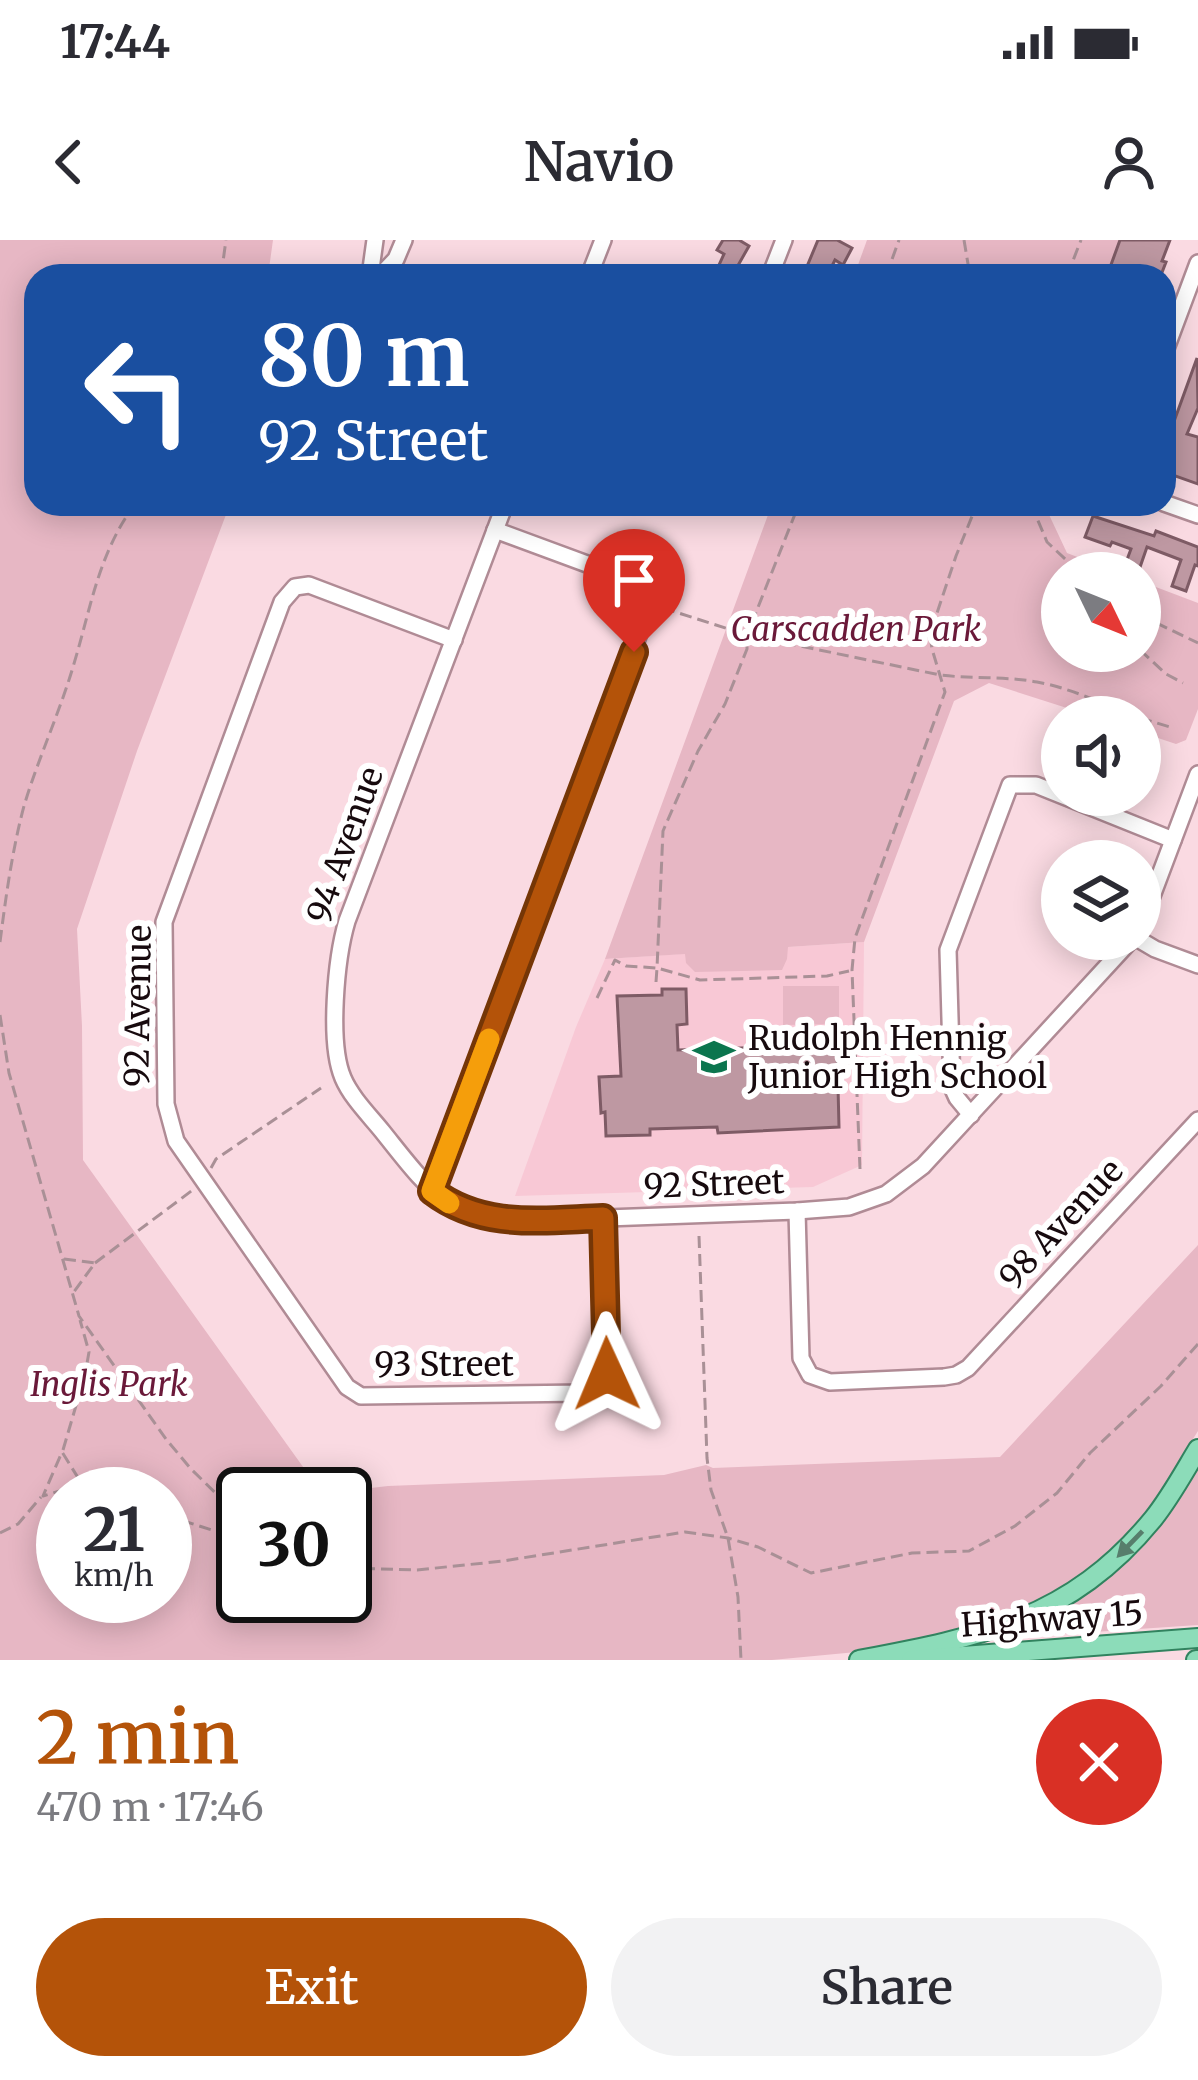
<!DOCTYPE html>
<html lang="en">
<head>
<meta charset="utf-8">
<style>
  :root { --surface:#fff; --page:#f2f2f3; --text:#2b2b33; --muted:#7c7c81; --accent:#b45309 }
  body { margin:0; font-family:Merriweather,serif; background:var(--page); color:var(--text); height:100vh; display:flex; flex-direction:column; font-size:45px; white-space:nowrap }
  * { box-sizing:border-box; margin:0 }
  p { font-size:39px; color:var(--muted) }
  .icon { flex:none; width:66px; height:66px; fill:none; stroke:currentColor; stroke-width:2; stroke-linecap:round; stroke-linejoin:round }
  .map { position:relative; height:1420px; overflow:hidden }
  .drawer { display:flex; flex-direction:column; background:var(--surface); flex:1 }
  .drawer>* { flex:none }
  .top-card { position:absolute; left:24px; top:24px; width:1152px; height:252px; border-radius:36px; box-shadow:0 6px 30px #0003; background:#1a4fa0; color:#fff; overflow:hidden }
  .needle { width:78px; rotate:133deg }
  .controls { position:absolute; left:1041px; top:312px; display:grid; gap:24px }
  .controls a { display:grid; place-items:center; width:120px; height:120px; border-radius:50%; background:var(--surface); box-shadow:0 6px 30px #0003; font-size:60px }
  .speed { position:absolute; left:36px; top:1227px; display:flex; gap:24px; font-size:60px; font-weight:700; text-align:center }
  .speed>* { display:grid; place-content:center; width:156px; height:156px; border-radius:50%; background:var(--surface); box-shadow:0 6px 30px #0003; line-height:1 }
  .speed small { font-size:30px; font-weight:400 }
  .speed .limit { border:6px solid #111; border-radius:18px; background:#fff; color:#111 }
  .pin { position:absolute; display:grid; place-items:center; width:102px; height:102px; color:#fff; margin:-123px -51px; border-radius:50% 50% 50% 0; rotate:-45deg; box-shadow:0 0 12px #0007 }
  .pin .icon { rotate:45deg }
  .me { position:absolute; width:132px; margin:-66px; rotate:359deg; stroke-linejoin:round; filter:drop-shadow(0 0 9px #0008) }
  .turn { display:flex; align-items:center; gap:42px; height:252px; padding:0 36px; font-size:54px }
  .turn .icon { width:156px; height:156px; stroke-width:2.5 }
  .turn b { display:block; font-size:84px; line-height:102px }
  .round { display:grid; place-items:center; flex:none; width:126px; height:126px; border-radius:63px; background:var(--page) }
  .summary { display:flex; align-items:center; justify-content:space-between; height:204px; padding:0 36px }
  h1 { font-size:72px; font-weight:600; line-height:90px; color:var(--accent) }
  .primary-button { display:flex; gap:24px; margin-top:auto; padding:24px 36px }
  .primary-button a { flex:1; height:138px; border-radius:72px; background:var(--accent); color:#fff; font-size:48px; font-weight:600; line-height:138px; text-align:center }
  .primary-button a+a { background:var(--page); color:var(--text) }
  .status { display:flex; justify-content:space-between; align-items:center; height:84px; padding:0 60px; background:var(--surface); direction:ltr }
  .status svg { height:33px; fill:currentColor }
  header { display:flex; justify-content:space-between; align-items:center; height:156px; padding:0 36px; background:var(--surface); font-size:54px; font-weight:600 }
  .map>svg:first-child { display:block }
  .built { fill:#f8c8d5 }
  .green { fill:#e7b7c4; fill-rule:evenodd }
  .building { fill:#be98a2; stroke:#7e5b65; stroke-width:3 }
  .lines { fill:none; stroke-linecap:round; stroke-linejoin:round }
  .minor-casing { stroke:#b08b95; stroke-width:20 }
  .major-casing { stroke:#31835f; stroke-width:22 }
  .path { stroke:#a99096; stroke-width:3; stroke-dasharray:12 6; stroke-linecap:butt }
  .minor { stroke:#fff; stroke-width:15 }
  .major { stroke:#8cdcb9; stroke-width:18 }
  .oneway { fill:#577e6c }
  .route-casing { stroke:#753606; stroke-width:30 }
  .route { stroke:#b45309; stroke-width:21 }
  .slow { stroke:#f59e0b; stroke-width:21 }
  .labels { text-anchor:middle; dominant-baseline:central; stroke-width:12; stroke-linejoin:round; paint-order:stroke }
  .park-label { font-size:33px; font-style:italic; fill:#6a1939; stroke:#fff }
  .street-label { font-size:33px; fill:#170a0e; stroke:#fff }
  .poi-label { font-size:33px; fill:#170a0e; stroke:#fff; text-anchor:start }
</style>
</head>
<body>
<div class="status"><b>17:44</b><svg viewBox="0 0 49 12"><path d="M0 12V9h3v3zM5 12V6h3v6zM10 12V3h3v9zM15 12V0h3v12zM26 1h20v11H26zM47 4h2v5h-2z"/></svg></div>
<header><svg class="icon" aria-label="back" viewBox="0 0 24 24"><path d="M15 5l-7 7 7 7"/></svg>Navio<svg class="icon" aria-label="person" viewBox="0 0 24 24"><circle cx="12" cy="8" r="4"/><path d="M4 21q1-7 8-7t8 7"/></svg></header>
<div class="map">
<svg width="1198" height="1420" viewBox="0 0 1198 1420">
  <rect width="100%" height="100%" fill="#fadae2"/>
  <!-- built -->
  <path class="built" d="M864,702L862,925L813,947L515,956L576,787L605,719Z"/>
  <!-- green -->
  <g class="green">
    <path d="M0,0H273L268,36H36V264H230L137,511L77,689L82,786L83,920L311,1238L345,1251L388,1246L664,1235L706,1225L713,1228L1000,1217L1198,1005V1191L1139,1285L1076,1345L995,1385L867,1411L772,1420H0ZM63,1254H165V1356H63ZM243,1254H345V1356H243Z"/>
    <path d="M867,0H1119L1106,36H854Z"/>
    <path d="M772,264H1044L1067,313L1119,333H1062V411H1140V341L1198,363V469L1186,500L1176,504L1140,492V477H1095L989,443L954,461L864,702L788,707L787,719L782,730L695,732L686,723L685,714L605,719Z"/>
    <path d="M839,746V784L783,785V746Z"/>
    <path d="M1198,1215V1385L976,1400L1081,1353Z"/>
  </g>
  <!-- building -->
  <g class="building">
    <path d="M723,0H739L749,6L732,36H714L724,14L717,10Z"/>
    <path d="M818,0H837L852,8L843,25L835,20L827,36H803Z"/>
    <path d="M1120,0H1170L1162,21L1166,22L1161,35L1156,33L1154,36H1136L1126,32L1125,36H1115L1108,33Z"/>
    <path d="M1197,118L1198,168L1187,194L1198,197V244L1164,232V218L1171,199L1168,198Z"/>
    <path d="M1093,276L1154,296L1156,291L1198,307V326L1195,325L1186,351L1172,346L1181,320L1147,307L1138,333H1122L1131,309L1112,302L1110,306L1085,297Z"/>
    <path d="M662,749H686L687,784L677,785L678,810L837,805L839,887L718,893L717,887L650,889V895L606,896L605,872L601,873L599,837L621,836L617,756L662,755Z"/>
  </g>
  <g class="lines">
    <!-- minor casing -->
    <g class="minor-casing">
      <g id="minor">
        <path d="M370,36L375,0"/>
        <path d="M380,36L396,19L404,0"/>
        <path d="M589,36L603,0"/>
        <path d="M770,36L784,0"/>
        <path d="M1164,114L1198,23"/>
        <path d="M1164,263L1198,275"/>
        <path d="M505,264L347,681C336,718 328,803 343,838C351,857 369,875 382,891C427,947 446,979 524,981L797,971L849,967L886,954L923,926L1132,699"/>
        <path d="M454,400L309,345L295,347L282,362L164,682L166,864L176,901L347,1147L361,1156L584,1153C599,1150 606,1142 608,1128L603,978"/>
        <path d="M1140,688L1198,534"/>
        <path d="M1138,699L1155,709L1198,725"/>
        <path d="M971,875L957,858L952,847L948,710L1010,545H1036L1173,600"/>
        <path d="M432,951L650,364L648,352L633,341L495,290"/>
        <path d="M797,971L801,1118L810,1135L830,1142L944,1137L956,1135L968,1128L1198,880"/>
      </g>
    </g>
    <!-- major casing -->
    <g class="major-casing">
      <g id="major">
        <path d="M859,1420C980,1397 1070,1380 1153,1279C1170,1258 1184,1232 1198,1209"/>
        <path d="M911,1420L1198,1398"/>
        <path d="M1196,1420H1198"/>
      </g>
    </g>
    <!-- path -->
    <g class="path">
      <path d="M964,0L970,36"/>
      <path d="M221,36L226,0"/>
      <path d="M886,36L899,0"/>
      <path d="M1067,36L1081,0"/>
      <path d="M1031,264L1047,302L1080,333"/>
      <path d="M663,368L747,395L940,435C973,439 1004,436 1037,442C1071,448 1105,465 1138,477"/>
      <path d="M1140,375L1198,403"/>
      <path d="M1140,410L1166,434L1183,443"/>
      <path d="M1140,478L1170,487"/>
      <path d="M0,702C6,656 12,611 24,566C38,519 59,474 73,427C91,368 98,314 135,264"/>
      <path d="M656,742L657,728L700,740L827,736L849,731"/>
      <path d="M597,758L615,720L626,726L657,728L663,591L698,511L725,464L747,409V395L799,264"/>
      <path d="M0,775L9,833L79,1076L166,1199L191,1229L243,1280"/>
      <path d="M211,928L216,919L321,848"/>
      <path d="M860,929L852,730L855,698L945,452L932,409L930,394L956,316L977,264"/>
      <path d="M699,996L707,1218L711,1250L728,1298L738,1357L741,1420"/>
      <path d="M64,1019L95,1023L73,1053"/>
      <path d="M95,1023L194,949"/>
      <path d="M63,1210L85,1135L89,1112L80,1080"/>
      <path d="M82,1244L43,1256L62,1212L82,1244L106,1254"/>
      <path d="M165,1275L243,1300"/>
      <path d="M0,1293L18,1284L41,1257"/>
      <path d="M345,1328L417,1330L503,1321L685,1292L728,1298L758,1307L811,1333L912,1313L969,1311L1015,1286L1057,1253L1090,1213L1161,1146L1198,1104"/>
    </g>
    <!-- minor -->
    <use href="#minor" class="minor"/>
    <!-- major -->
    <use href="#major" class="major"/>
  </g>
  <!-- one-way arrows -->
  <defs><path id="oneway-solid" d="M-6-.8H1V-3.2L6.5 0L1 3.2V.8H-6Z" transform="scale(3)"/></defs>
  <use class="oneway" href="#oneway-solid" transform="translate(1130 1304) rotate(134)"/>
  <g class="lines">
    <!-- route casing -->
    <g class="route-casing">
      <path id="route" d="M607,1134L603,978C543,980 483,990 432,951L634,412"/>
    </g>
    <!-- route -->
    <use href="#route" class="route"/>
    <!-- slow -->
    <path class="slow" d="M449,963L432,951L489,799"/>
  </g>
  <!-- icons -->
  <defs>
    <g id="school-bare" transform="scale(3.24)"><path d="M0-5L7-2L0 1L-7-2ZM-4 1L0 2.5L4 1V4Q0 6-4 4Z" fill="#0b754e" stroke="#fff" stroke-width="2.5" paint-order="stroke"/></g>
  </defs>
  <g fill-rule="evenodd">
    <use href="#school-bare" x="714" y="817"/>
  </g>
  <g class="labels">
    <!-- park labels -->
    <g class="park-label">
      <text x="856" y="389">Carscadden Park</text>
      <text x="109" y="1144">Inglis Park</text>
    </g>
    <!-- street labels -->
    <g class="street-label">
      <text transform="translate(345 605) rotate(-70)">94 Avenue</text>
      <text transform="translate(138 766) rotate(-89)">92 Avenue</text>
      <text transform="translate(714 944) rotate(-2)">92 Street</text>
      <text transform="translate(1061 984) rotate(-47)">98 Avenue</text>
      <text x="444" y="1124">93 Street</text>
      <text transform="translate(1052 1379) rotate(-4)">Highway 15</text>
    </g>
    <!-- poi labels -->
    <g class="poi-label">
      <text x="748" y="798">Rudolph Hennig<tspan x="748" dy="38">Junior High School</tspan></text>
    </g>
  </g>
</svg>
<div class="controls">
<a><svg class="needle" viewBox="-14 -14 28 28"><path d="M0-13l5 13h-10z" fill="#e53935"/><path d="M0 13l5-13h-10z" fill="#7c7c81"/></svg></a>
<a><svg class="icon" aria-label="sound" viewBox="0 0 24 24"><path d="M4 9h4l5-4v14l-5-4H4zM17 9q2 3 0 6"/></svg></a>
<a><svg class="icon" aria-label="layers" viewBox="0 0 24 24"><path d="M12 4l9 5-9 5-9-5zM3 14l9 5 9-5"/></svg></a>
</div>
<div class="speed"><div>21<small>km/h</small></div><div class="limit">30</div></div>
<div class="pin" style="left:634px;top:412px;background:#d93025"><svg class="icon" aria-label="arrive" viewBox="0 0 24 24"><path d="M6 21V4h12l-3 4 3 4H6"/></svg></div>
<svg class="me" style="left:607px;top:1134px" viewBox="-20 -20 40 40"><path d="M0-17L14 15 0 8-14 15z" fill="#b45309" stroke="#fff" stroke-width="4"/></svg>
<div class="top-card">
<div class="turn"><svg class="icon" aria-label="left" viewBox="0 0 24 24"><path d="M17 20v-9H6M10 6l-5 5 5 5"/></svg><div><b>80 m</b>92 Street</div></div>
</div>
</div>
<section class="drawer">
<div class="summary"><div><h1>2 min</h1><p>470 m · 17:46</p></div><a class="round" style="background:#d93025;color:#fff"><svg class="icon" aria-label="close" viewBox="0 0 24 24"><path d="M6 6l12 12M18 6L6 18"/></svg></a></div>
<div class="primary-button"><a>Exit</a><a>Share</a></div>
</section>
</body>
</html>
